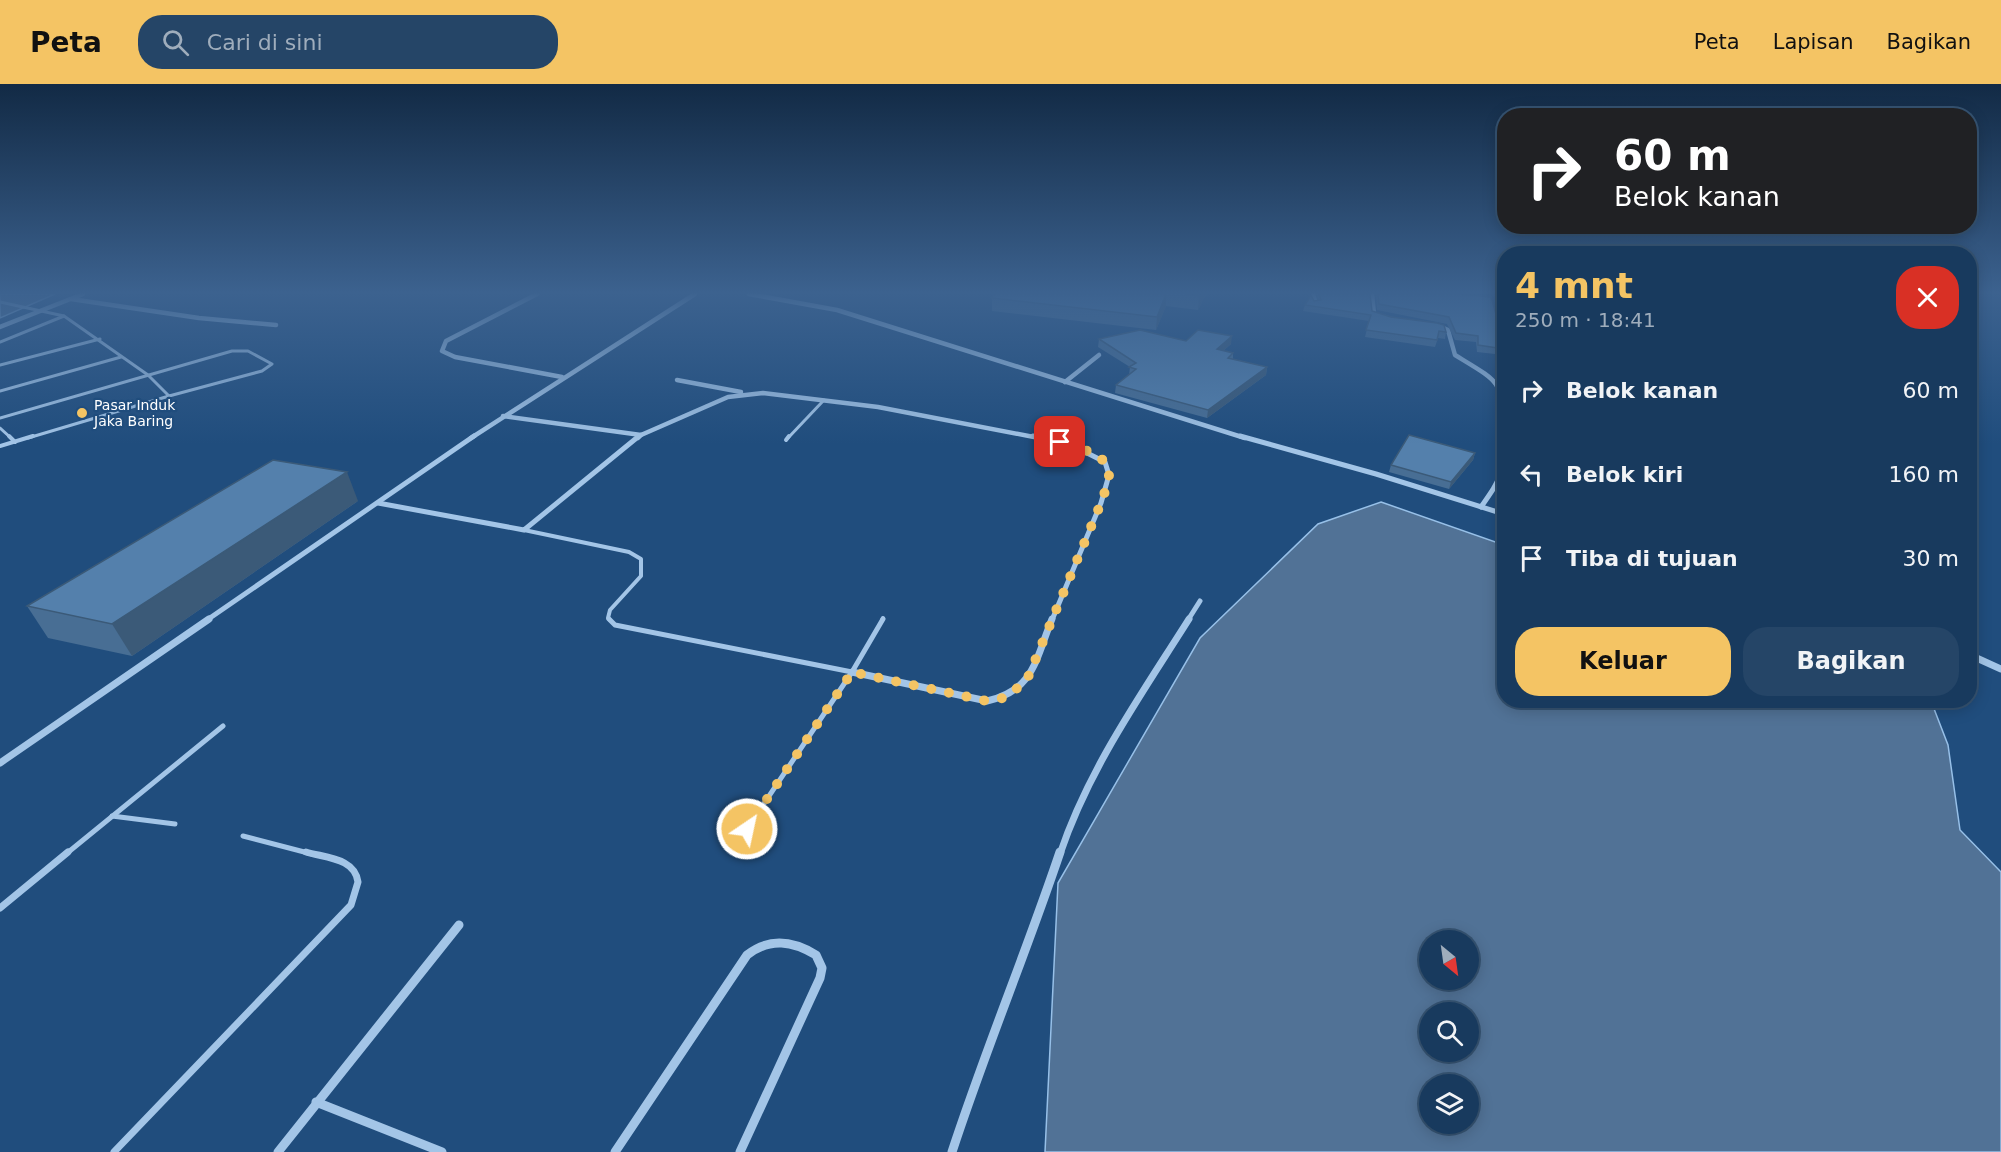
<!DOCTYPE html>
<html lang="id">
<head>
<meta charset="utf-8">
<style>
  :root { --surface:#183a5e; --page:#254567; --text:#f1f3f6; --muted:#9fadbc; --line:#365473; --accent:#f4c464 }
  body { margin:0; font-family:"DejaVu Sans",sans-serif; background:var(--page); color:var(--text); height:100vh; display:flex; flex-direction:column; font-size:22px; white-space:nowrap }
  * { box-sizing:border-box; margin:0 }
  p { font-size:20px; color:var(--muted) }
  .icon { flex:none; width:33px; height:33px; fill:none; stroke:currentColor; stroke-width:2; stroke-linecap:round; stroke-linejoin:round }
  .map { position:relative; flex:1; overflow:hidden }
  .side { position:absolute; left:1497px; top:162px; width:480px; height:462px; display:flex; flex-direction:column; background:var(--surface); border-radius:24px; box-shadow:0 3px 15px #0003,0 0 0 2px var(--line) }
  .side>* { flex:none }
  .hud { position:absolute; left:1497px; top:24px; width:480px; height:126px; border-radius:24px; box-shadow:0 3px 15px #0003,0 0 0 2px var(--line); background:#202124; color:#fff; overflow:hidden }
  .needle { width:39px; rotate:151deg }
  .tools { position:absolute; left:1419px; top:846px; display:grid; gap:12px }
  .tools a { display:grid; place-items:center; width:60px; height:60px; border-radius:50%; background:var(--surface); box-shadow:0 3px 15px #0003,0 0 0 2px var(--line); font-size:30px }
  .pin { position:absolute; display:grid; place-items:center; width:51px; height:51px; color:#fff; margin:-26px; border-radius:12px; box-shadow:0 3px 9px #0006 }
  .me { position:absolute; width:66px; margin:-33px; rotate:34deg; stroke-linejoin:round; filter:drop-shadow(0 0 4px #0008) }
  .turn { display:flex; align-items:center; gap:21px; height:126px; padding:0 18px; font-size:27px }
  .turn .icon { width:78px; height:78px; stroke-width:2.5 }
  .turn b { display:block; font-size:42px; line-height:51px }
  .round { display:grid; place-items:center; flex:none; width:63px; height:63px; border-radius:24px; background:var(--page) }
  .head { display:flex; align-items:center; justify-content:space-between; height:102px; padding:0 18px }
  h1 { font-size:36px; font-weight:700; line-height:45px; color:var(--accent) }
  .button { display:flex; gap:12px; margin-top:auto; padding:12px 18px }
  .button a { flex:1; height:69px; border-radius:24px; background:var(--accent); color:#111; font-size:24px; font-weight:700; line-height:69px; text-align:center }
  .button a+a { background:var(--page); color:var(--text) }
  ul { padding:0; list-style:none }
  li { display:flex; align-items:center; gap:18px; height:84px; padding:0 18px }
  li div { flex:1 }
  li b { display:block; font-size:22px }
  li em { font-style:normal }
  header { display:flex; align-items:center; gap:36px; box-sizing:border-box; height:84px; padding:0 30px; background:var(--accent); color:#111 }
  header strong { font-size:28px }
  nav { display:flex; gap:33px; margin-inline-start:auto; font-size:21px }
  .search { width:420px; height:54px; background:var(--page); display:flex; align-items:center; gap:15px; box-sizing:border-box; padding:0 21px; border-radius:24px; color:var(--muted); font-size:22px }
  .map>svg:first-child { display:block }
  .water { fill:#517296; stroke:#97c0e8; stroke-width:1.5; fill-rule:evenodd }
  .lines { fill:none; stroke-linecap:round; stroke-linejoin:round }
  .lane-far3 { stroke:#a3c5e7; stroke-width:3 }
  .lane-far2 { stroke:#a3c5e7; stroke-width:4 }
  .lane-far1 { stroke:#a3c5e7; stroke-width:5 }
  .lane { stroke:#a3c5e7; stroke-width:7 }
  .street-far3 { stroke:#a3c5e7; stroke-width:4.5 }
  .street-far2 { stroke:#a3c5e7; stroke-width:5 }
  .street-far1 { stroke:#a3c5e7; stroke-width:7 }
  .street { stroke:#a3c5e7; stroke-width:9 }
  .wall { fill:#486e94 }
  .shaded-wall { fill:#3b5a78 }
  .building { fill:#5480ac; stroke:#3b5a78; stroke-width:1.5 }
  .route { stroke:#f4c464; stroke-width:10; stroke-dasharray:0 18 }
  .poi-dot { fill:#f4c464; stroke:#204d7d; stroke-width:2 }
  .labels { text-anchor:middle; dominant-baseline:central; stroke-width:4.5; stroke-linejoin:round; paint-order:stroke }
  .far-poi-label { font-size:14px; fill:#fff; stroke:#204d7d; text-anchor:start }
</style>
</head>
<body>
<header>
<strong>Peta</strong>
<div class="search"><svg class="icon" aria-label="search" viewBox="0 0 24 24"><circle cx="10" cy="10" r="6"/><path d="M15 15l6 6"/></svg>Cari di sini</div>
<nav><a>Peta</a><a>Lapisan</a><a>Bagikan</a></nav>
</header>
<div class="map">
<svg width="2001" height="1068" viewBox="0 0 2001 1068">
  <rect width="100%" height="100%" fill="#204d7d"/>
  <!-- water -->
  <g class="water">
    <path d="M0,210H55L0,234Z"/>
    <path d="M1381,418L1504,461V616L1931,617L1948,661L1960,746L2001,788V1068H1045L1058,799L1200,554L1318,440ZM1430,856H1468V896H1430ZM1430,928H1468V968H1430ZM1430,1000H1468V1040H1430Z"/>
  </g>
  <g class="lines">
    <!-- lane-far3 -->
    <g class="lane-far3">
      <path d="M0,218L64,232L148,291L169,312L28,354"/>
      <path d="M0,258L64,232"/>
      <path d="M0,281L100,255"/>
      <path d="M0,307L121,273"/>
      <path d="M0,334L232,267H248L272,280L262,287L169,312"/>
      <path d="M0,344L11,354"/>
      <path d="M788,354L824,316"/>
    </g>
    <!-- lane-far2 -->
    <g class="lane-far2">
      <path d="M9,352L15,358"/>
      <path d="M786,356L789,352"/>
      <path d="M0,362L33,352"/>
      <path d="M524,446L629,468L641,475V492L610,526L608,534L610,536"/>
      <path d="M882,536L883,534"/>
    </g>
    <!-- lane-far1 -->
    <g class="lane-far1">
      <path d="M609,535L615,541L852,588L883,535"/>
      <path d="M112,732L175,740"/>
      <path d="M747,745L852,588"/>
      <path d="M243,752L312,770"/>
      <path d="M66,770L223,642"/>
    </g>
    <!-- lane -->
    <g class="lane">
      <path d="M0,824L68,768"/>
      <path d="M114,1068L351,821L358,798C355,774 326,774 306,768"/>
    </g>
    <!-- street-far3 -->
    <g class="street-far3">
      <path d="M537,210L446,257L442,267L455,273L562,293"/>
      <path d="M749,210L837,226L1245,354"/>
      <path d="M1313,210L1316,220"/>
      <path d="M1372,210L1374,230"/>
      <path d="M71,215L199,234L276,241"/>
      <path d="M1437,241L1448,246L1455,271C1506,302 1500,295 1502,354"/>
      <path d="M0,243L83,210"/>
      <path d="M677,296L741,308"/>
      <path d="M1065,298L1099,271"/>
      <path d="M503,332L641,351L728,313L763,309L878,323L1039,354"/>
      <path d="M471,354L695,210"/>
      <path d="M638,354L641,351"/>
    </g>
    <!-- street-far2 -->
    <g class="street-far2">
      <path d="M1033,352L1073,362L1105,378L1109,391L1101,419L1052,536"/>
      <path d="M1240,352L1376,390L1504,430"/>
      <path d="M378,419L524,446L639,352"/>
      <path d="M1481,423C1502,393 1504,390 1502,352"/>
      <path d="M207,536L474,352"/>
      <path d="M1188,536L1200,517"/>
    </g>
    <!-- street-far1 -->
    <g class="street-far1">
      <path d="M1970,571L2001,585"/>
      <path d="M852,588L987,617C1034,607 1036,574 1052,535"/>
      <path d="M0,679L209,535"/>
      <path d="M1060,770C1089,684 1141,611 1189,535"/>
    </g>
    <!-- street -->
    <g class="street">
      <path d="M316,1018L442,1068"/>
      <path d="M278,1068L459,841"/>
      <path d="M615,1068L747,871C770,853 793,857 816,871L822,884L820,894L740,1068"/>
      <path d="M952,1068C985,967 1026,869 1060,768"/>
    </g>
  </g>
  <!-- wall -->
  <g class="wall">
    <path d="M994,210H1206L1198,226L1166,222L1156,246L992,227V214Z"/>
    <path d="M1316,210H1370L1372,227L1446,248L1445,255L1438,254L1435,263L1365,253L1369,237L1303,227L1305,221L1318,217Z"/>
    <path d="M1376,210H1459L1504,265V271L1477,268L1476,258L1455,256L1447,240L1377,226Z"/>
    <path d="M1099,255L1186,257L1231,260L1223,267L1233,269V275L1267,283L1266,291L1207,334L1115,309L1116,301L1129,291L1130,283L1098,263Z"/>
    <path d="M1475,369L1473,376L1449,405L1389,388L1391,381Z"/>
    <path d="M358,417L132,572L48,554L27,522Z"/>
  </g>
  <!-- shaded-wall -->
  <g class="shaded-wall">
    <path d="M1166,210V222L1156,246L1157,233Z"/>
    <path d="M1200,210H1206L1198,226L1199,212Z"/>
    <path d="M1232,252L1231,260L1216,273L1217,265Z"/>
    <path d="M1267,283L1266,291L1207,334L1208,326Z"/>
    <path d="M1475,369L1473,376L1449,405L1451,398Z"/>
    <path d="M347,388L358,417L132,572L112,540Z"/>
  </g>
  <!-- building -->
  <g class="building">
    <path d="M994,210H1166L1157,233L992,214Z"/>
    <path d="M1185,210H1200L1199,212Z"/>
    <path d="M1319,210H1370L1372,227L1391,233L1437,239L1444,241L1446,248L1439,247L1437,256L1366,246L1371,231L1305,221L1311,211L1314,217L1321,216Z"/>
    <path d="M1378,210H1459L1491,213L1504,257V265L1478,261V252L1456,249L1449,233L1379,220Z"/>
    <path d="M1140,246L1186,257L1198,246L1232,252L1217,265L1233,269L1228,274L1267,283L1208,326L1116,301L1136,285L1129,283L1136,279L1099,255Z"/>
    <path d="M1409,351L1475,369L1451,398L1391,381Z"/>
    <path d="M273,376L347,388L112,540L27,522Z"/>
  </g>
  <!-- sky -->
  <linearGradient id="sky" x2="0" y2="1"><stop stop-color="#122a45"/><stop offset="0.58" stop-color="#3c628f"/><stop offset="1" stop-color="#3c628f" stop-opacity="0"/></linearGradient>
  <rect width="2001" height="360" fill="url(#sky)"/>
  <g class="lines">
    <!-- route -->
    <path class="route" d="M747,745L852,588L987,617L1003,614L1026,598L1101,419C1104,410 1108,400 1109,391C1111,370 1075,363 1060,358"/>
  </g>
  <!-- markers -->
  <circle class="poi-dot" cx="82" cy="329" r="6"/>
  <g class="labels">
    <!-- far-poi labels -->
    <g class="far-poi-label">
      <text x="94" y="321">Pasar Induk<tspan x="94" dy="16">Jaka Baring</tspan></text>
    </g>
  </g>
</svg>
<div class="tools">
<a><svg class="needle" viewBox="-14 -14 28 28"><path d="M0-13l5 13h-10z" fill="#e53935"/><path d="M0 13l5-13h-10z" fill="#9fadbc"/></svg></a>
<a><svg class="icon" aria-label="search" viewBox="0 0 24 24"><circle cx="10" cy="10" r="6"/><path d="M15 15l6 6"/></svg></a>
<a><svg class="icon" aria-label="layers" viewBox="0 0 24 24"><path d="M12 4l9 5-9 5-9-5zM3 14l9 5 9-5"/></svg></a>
</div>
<div class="pin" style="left:1060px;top:358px;background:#d93025"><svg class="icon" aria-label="arrive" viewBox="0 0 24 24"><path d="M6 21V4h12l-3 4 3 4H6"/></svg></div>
<svg class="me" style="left:747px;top:745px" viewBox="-20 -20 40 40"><circle r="17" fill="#f4c464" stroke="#fff" stroke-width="3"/><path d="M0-11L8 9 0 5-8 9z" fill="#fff"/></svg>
<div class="hud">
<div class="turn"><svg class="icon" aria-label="right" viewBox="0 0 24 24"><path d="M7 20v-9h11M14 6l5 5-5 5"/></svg><div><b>60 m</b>Belok kanan</div></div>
</div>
<section class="side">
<div class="head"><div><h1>4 mnt</h1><p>250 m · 18:41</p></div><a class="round" style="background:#d93025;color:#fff"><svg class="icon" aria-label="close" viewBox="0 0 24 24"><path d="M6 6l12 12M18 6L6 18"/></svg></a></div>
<ul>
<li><svg class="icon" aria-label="right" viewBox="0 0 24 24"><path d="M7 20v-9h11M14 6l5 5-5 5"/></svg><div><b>Belok kanan</b></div><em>60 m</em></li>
<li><svg class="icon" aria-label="left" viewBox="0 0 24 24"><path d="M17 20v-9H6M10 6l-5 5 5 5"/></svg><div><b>Belok kiri</b></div><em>160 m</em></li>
<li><svg class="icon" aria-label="arrive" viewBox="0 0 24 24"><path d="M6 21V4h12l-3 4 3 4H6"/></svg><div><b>Tiba di tujuan</b></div><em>30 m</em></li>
</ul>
<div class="button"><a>Keluar</a><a>Bagikan</a></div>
</section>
</div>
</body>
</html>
